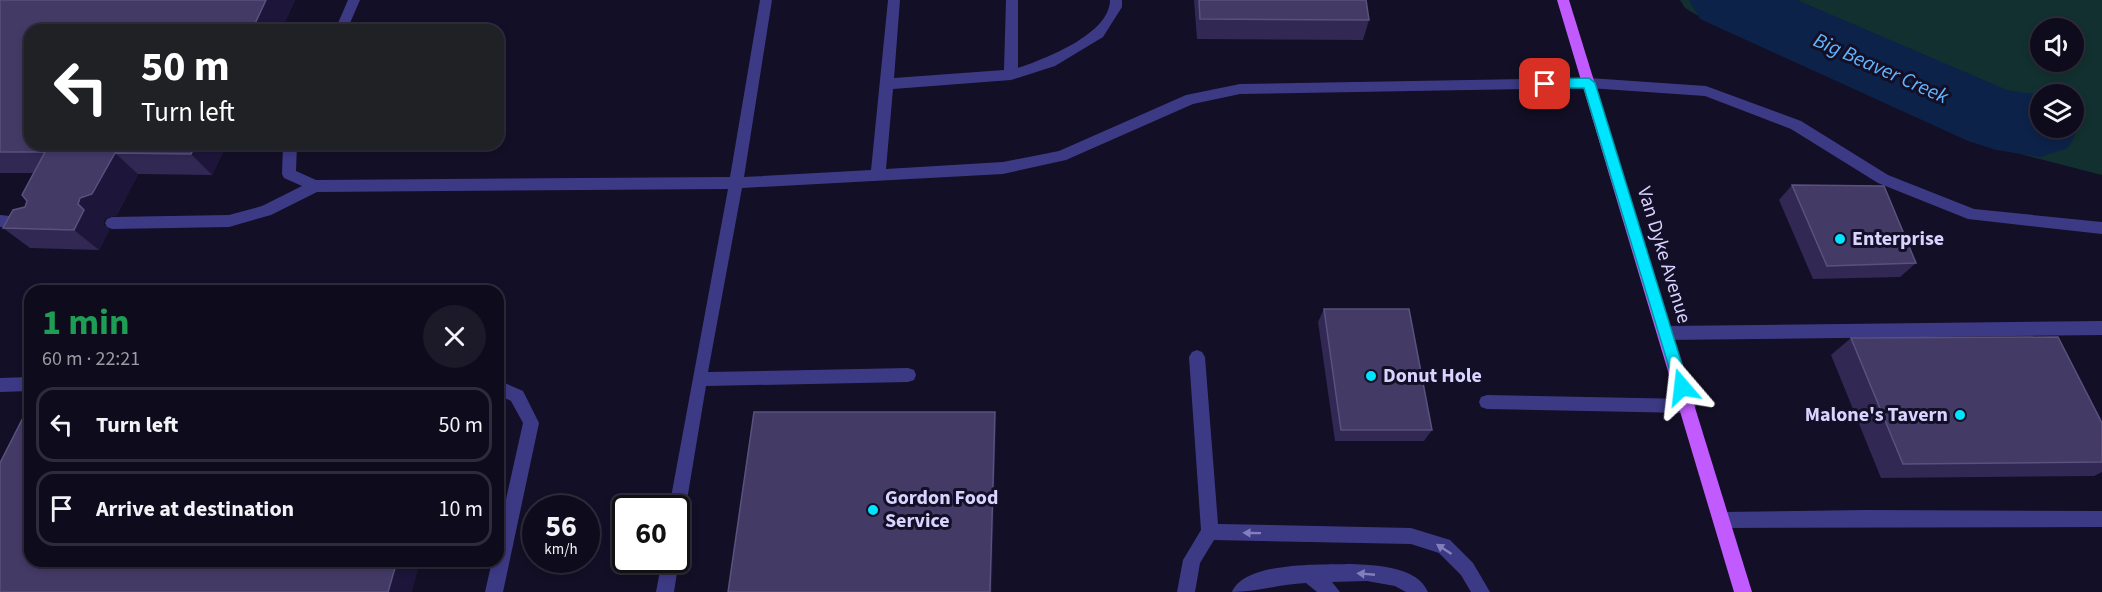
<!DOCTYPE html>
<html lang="en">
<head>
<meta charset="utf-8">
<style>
  :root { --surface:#0e0b1c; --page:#1c1929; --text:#f1f3f6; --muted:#9b9ba3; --line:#2e2b3b }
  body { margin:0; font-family:"Source Sans 3",sans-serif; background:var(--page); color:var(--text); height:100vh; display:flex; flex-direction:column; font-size:22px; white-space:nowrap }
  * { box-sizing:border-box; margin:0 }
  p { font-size:20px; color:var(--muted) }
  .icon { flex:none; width:33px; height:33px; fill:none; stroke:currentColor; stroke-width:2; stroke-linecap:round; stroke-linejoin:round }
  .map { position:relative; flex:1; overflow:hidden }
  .panel { position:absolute; left:24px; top:285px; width:480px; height:282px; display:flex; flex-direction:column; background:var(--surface); border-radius:18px; box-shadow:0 3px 9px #0003,0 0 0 2px var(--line) }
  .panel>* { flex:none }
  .banner { position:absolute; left:24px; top:24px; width:480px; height:126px; border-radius:18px; box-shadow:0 3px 9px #0003,0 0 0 2px var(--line); background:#202124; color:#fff; overflow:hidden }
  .fabs { position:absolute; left:2030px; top:18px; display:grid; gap:12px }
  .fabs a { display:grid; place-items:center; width:54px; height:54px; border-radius:50%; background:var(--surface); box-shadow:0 3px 9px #0003,0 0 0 2px var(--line); font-size:30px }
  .speed { position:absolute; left:522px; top:495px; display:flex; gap:12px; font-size:30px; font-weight:700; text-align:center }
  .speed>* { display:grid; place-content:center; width:78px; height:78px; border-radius:50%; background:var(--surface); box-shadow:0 3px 9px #0003,0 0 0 2px var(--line); line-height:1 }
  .speed small { font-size:15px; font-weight:400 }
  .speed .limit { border:3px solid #111; border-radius:9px; background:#fff; color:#111 }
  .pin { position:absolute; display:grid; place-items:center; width:51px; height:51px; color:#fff; margin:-26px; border-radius:12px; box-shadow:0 3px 9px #0006 }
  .me { position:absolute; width:66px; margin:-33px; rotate:343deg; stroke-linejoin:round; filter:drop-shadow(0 0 4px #0008) }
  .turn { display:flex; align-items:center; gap:21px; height:126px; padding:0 18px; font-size:27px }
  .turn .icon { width:78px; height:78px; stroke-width:2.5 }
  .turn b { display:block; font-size:42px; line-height:51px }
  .round { display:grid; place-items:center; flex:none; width:63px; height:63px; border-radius:32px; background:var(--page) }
  .summary { display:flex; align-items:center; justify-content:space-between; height:102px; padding:0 18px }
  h1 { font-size:36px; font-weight:700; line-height:45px; color:#1e9e55 }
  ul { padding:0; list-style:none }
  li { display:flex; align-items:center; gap:18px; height:75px; margin:0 12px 9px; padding:0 6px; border:3px solid var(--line); border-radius:18px }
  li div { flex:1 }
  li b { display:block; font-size:22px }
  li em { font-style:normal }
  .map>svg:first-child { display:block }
  .green { fill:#12302f; fill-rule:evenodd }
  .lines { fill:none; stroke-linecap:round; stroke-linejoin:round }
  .river { fill:#0c2248; fill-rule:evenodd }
  .service { fill:#3d3a85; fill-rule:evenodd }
  .primary { fill:#c25bff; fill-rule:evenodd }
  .wall { fill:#312854 }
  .shaded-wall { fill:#1d163a }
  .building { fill:#433a66; stroke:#5a527e; stroke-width:1.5 }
  .oneway { fill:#837fbc }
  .route { fill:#00e5ff; stroke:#0095a6; stroke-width:1.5 }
  .poi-dot { fill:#00e5ff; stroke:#130f26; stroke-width:2 }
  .labels { text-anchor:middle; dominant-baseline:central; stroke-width:6; stroke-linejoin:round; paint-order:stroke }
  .poi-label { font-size:20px; font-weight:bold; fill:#d9d4ff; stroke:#130f26; text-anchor:start }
  .street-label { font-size:20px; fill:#d9d4ff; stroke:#130f26 }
  .water-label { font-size:21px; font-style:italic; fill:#62b6ff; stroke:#130f26 }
</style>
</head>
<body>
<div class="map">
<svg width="2102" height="592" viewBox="0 0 2102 592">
  <rect width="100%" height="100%" fill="#130f26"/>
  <!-- green -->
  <path class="green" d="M1680,0H2102V175L1970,141L1700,17L1685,8ZM2040,28H2073V62H2040ZM2040,94H2073V128H2040Z"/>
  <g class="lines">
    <!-- river -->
    <path class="river" d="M1689,0H1797L2007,90L2040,95V128H2073V113L2080,126L2068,148L2040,157L1996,150L1968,141L1700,19Z"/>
    <!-- service -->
    <g class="service">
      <path d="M348,0H360L347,30H335Z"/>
      <path d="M760,0H772L744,177L871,170L888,0H900L894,78L1004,70L1006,0H1018V68C1045,59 1110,34 1110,0H1122V7L1103,37L1055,66L1011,80L893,89L886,169L1003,162L1059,151L1186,95L1240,84L1589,78L1706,86L1801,121L1888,175L1974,209L2102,222V234L1968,219L1878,183L1791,129L1705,96L1589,88L1240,94L1193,104L1066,160L1003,174L742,188L708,372L908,368L914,370L916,375L914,380L908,382L706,386L684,518L682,524L676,526V508H669L728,189L317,192L271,215L229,227L112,229L107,227L105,223L107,219L112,217L229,215L262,206L302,186L284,178L282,174L283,144H297L296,171L316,180L730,177Z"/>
      <path d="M0,215L31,218L33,222L31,226L0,227Z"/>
      <path d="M2102,321V335L1666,340L1661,338L1658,333L1661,328L1666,326Z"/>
      <path d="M1197,350L1202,352L1205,357L1218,524L1411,528L1450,540L1473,563L1490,592H1471L1461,575L1439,553L1411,544L1214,540L1200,563L1195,592H1177L1183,560L1201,530L1189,357L1192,352Z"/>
      <path d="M30,377V391L0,392V378Z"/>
      <path d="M498,380L523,391L539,423L503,592H485L492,561H498V535L523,423L511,401L498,395Z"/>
      <path d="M1487,395L1688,399L1694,401L1696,406L1694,411L1688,413L1487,409L1481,407L1479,402L1481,397Z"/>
      <path d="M1865,510L2102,511V527L1722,528L1716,526L1714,520L1716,514L1722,512Z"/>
      <path d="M676,555L679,560L674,592H656L662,560H676Z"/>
      <path d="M1351,564C1375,565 1417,566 1428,592H1406L1395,586L1367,581L1332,582L1340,592H1317L1306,583C1280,584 1257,592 1232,592C1245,561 1322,565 1351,564Z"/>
    </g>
    <!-- primary -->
    <path class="primary" d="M1557,0H1569L1752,592H1734Z"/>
  </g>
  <!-- wall -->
  <g class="wall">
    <path d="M0,0H295L281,30H30V144H227L212,175L138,174L117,215L105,218L103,224L109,230L99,250L30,248L3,228L25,207L34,173H0Z"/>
    <path d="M1194,0H1366L1369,20L1363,40L1197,39Z"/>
    <path d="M1792,185L1916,263L1900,277L1813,279L1779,200Z"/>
    <path d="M1324,309L1432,430L1424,441H1335L1318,322Z"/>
    <path d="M1851,338L2102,423V472L2094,476L1881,478L1831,355Z"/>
  </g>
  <!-- shaded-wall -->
  <g class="shaded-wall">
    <path d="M266,0H295L281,30H252Z"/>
    <path d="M196,144H227L212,175L191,154Z"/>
    <path d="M115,153L138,174L117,215L105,218L103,224L109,230L99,250L74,230L78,204L80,198Z"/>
    <path d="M995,412L996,429L992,592H990Z"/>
    <path d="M397,561H420L412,592H388Z"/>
  </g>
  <!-- building -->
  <g class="building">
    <path d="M0,0H266L252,30H30V144H196L191,154L115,153L92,194L80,198L78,204L84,210L74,230L3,228L13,210L25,207L27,201L22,195L45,152H0Z"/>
    <path d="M1199,0H1366L1369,20L1200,19Z"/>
    <path d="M1792,185L1884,186L1916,263L1827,266Z"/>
    <path d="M1324,309H1409L1432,430H1341Z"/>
    <path d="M2058,337L2102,423V462L1903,464L1851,338Z"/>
    <path d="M30,404V561H397L388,592H0V463Z"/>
    <path d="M754,412H995L990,592H728Z"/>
  </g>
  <!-- one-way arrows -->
  <defs><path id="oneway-solid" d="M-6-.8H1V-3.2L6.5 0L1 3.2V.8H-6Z" transform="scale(1.5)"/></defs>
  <g class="oneway">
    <use href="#oneway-solid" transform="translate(1252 533) rotate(-179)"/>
    <use href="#oneway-solid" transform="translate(1444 549) rotate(-147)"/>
    <use href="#oneway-solid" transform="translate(1366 574) rotate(-175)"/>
  </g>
  <!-- route -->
  <path class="route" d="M1589,78L1595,83L1689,387L1687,392L1682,394L1677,392L1675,387L1584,88H1545L1539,84L1545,79Z"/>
  <!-- markers -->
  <g class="poi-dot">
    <circle cx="1840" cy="239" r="6"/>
    <circle cx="1371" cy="376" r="6"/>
    <circle cx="1960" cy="415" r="6"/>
    <circle cx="873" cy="510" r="6"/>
  </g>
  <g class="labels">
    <!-- poi labels -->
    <g class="poi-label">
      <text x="1852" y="239">Enterprise</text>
      <text x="1383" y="376">Donut Hole</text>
      <text x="1948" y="415" text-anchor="end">Malone's Tavern</text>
      <text x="885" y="498">Gordon Food<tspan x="885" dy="23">Service</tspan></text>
    </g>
    <!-- street labels -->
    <g class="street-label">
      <text transform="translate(1664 255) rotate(73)">Van Dyke Avenue</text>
    </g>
    <!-- water labels -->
    <g class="water-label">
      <text transform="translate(1881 68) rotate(24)">Big Beaver Creek</text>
    </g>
  </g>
</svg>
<div class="fabs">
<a><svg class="icon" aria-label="sound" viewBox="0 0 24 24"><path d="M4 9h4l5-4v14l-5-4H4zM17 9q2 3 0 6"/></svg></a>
<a><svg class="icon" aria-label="layers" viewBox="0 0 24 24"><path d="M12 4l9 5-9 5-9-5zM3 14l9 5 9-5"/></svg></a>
</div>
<div class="speed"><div>56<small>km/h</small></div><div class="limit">60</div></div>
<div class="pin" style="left:1545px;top:84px;background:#d93025"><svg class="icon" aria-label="arrive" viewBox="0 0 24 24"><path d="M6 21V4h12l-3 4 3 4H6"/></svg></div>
<svg class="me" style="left:1682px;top:387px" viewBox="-20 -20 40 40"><path d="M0-17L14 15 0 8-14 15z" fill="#00e5ff" stroke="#fff" stroke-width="4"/></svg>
<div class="banner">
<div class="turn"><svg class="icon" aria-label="left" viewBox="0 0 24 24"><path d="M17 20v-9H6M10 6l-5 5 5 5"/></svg><div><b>50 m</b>Turn left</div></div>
</div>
<section class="panel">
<div class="summary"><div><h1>1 min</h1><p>60 m · 22:21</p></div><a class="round"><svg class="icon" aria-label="close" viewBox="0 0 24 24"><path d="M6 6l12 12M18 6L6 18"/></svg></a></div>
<ul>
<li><svg class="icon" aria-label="left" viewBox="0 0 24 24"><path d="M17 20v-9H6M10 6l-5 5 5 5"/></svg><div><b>Turn left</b></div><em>50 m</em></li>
<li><svg class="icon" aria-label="arrive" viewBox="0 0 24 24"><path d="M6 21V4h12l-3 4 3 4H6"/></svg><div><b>Arrive at destination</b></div><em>10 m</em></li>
</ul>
</section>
</div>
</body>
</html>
